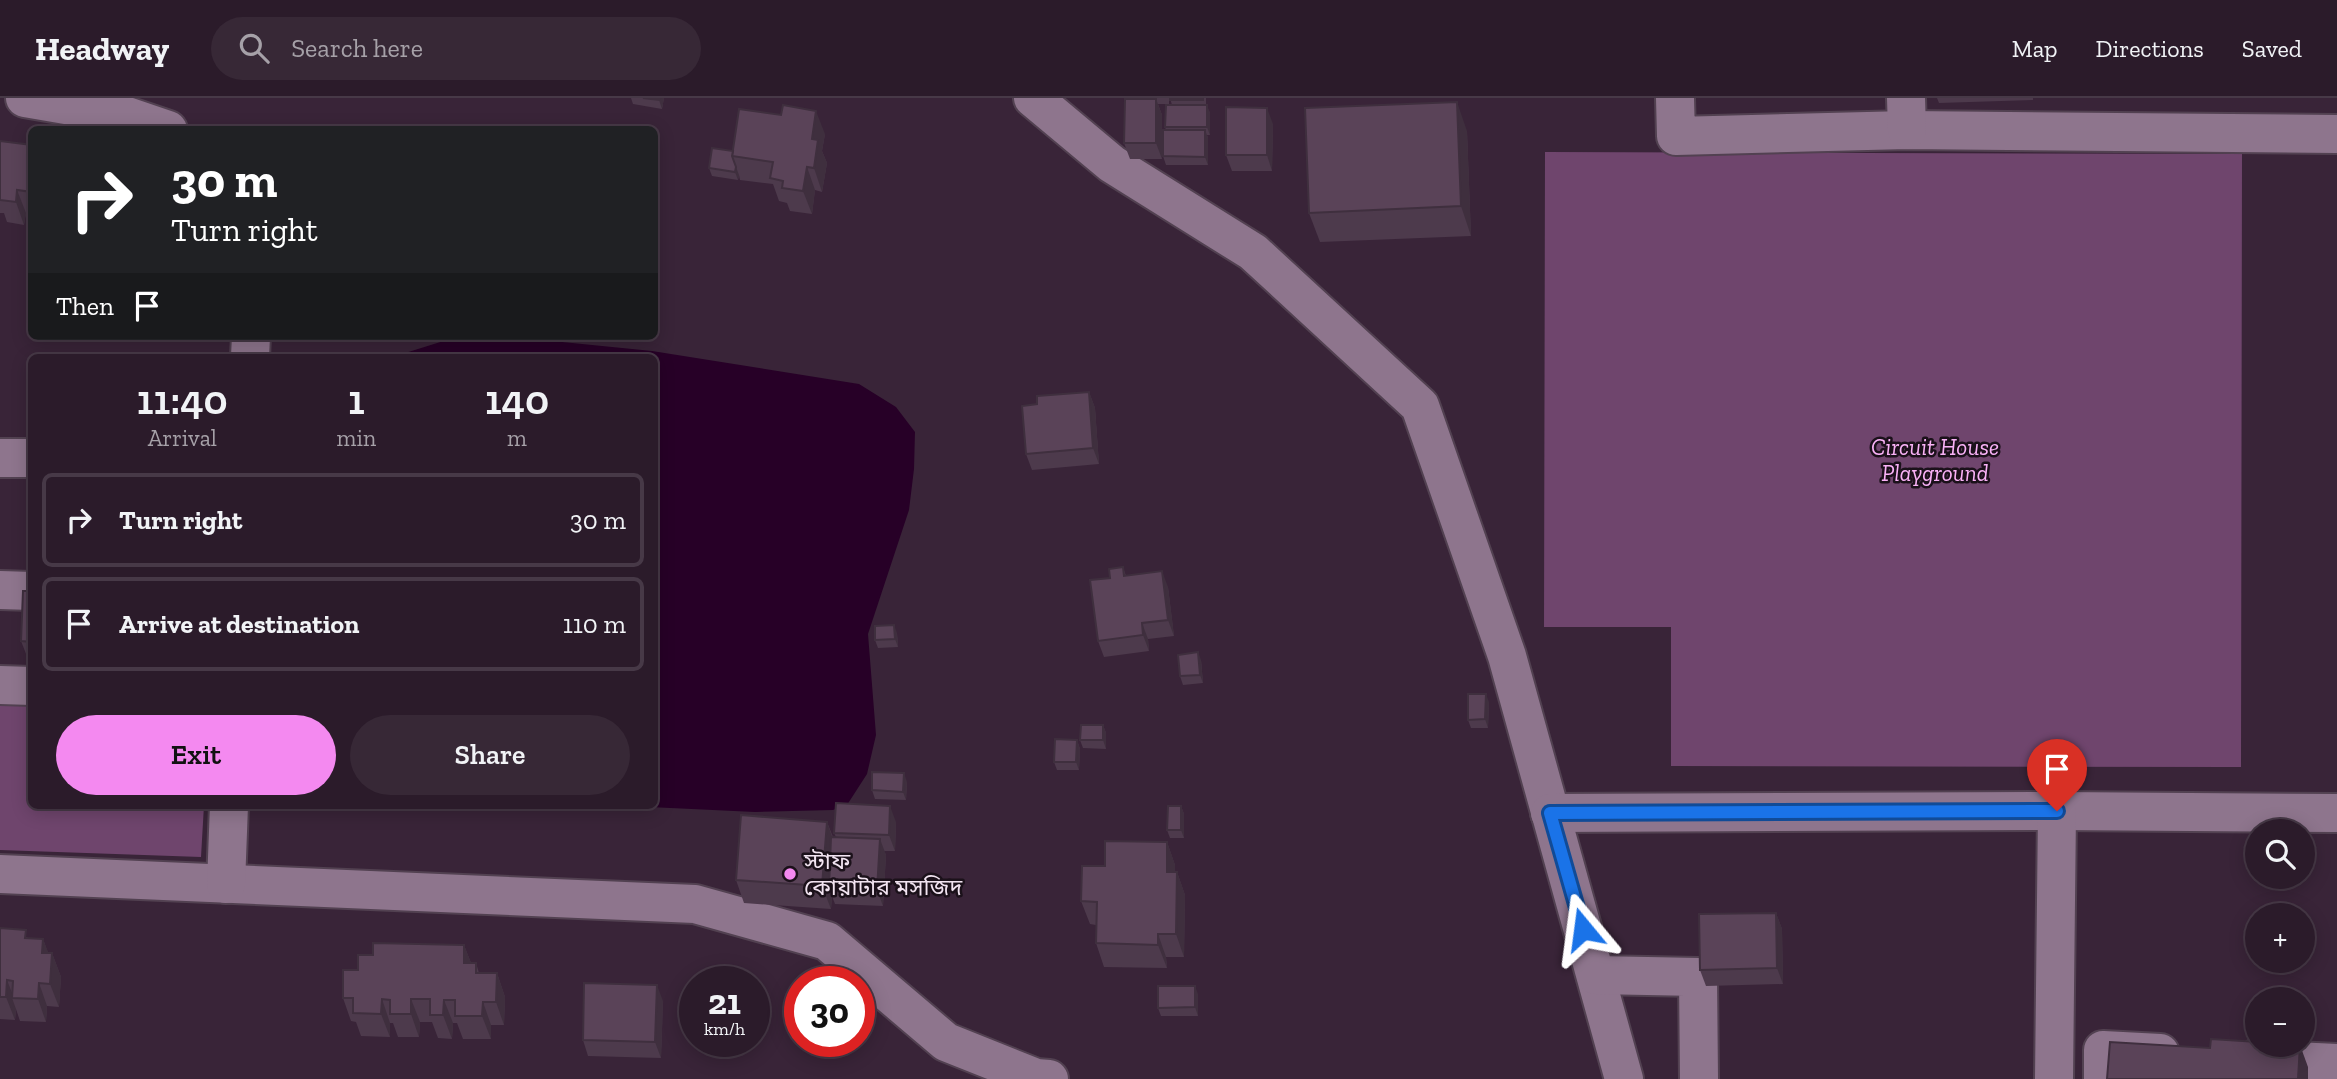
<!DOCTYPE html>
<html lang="en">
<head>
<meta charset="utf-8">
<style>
  :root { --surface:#2b1b2a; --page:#372836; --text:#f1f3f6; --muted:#a6a1a8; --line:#473947; --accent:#f489f0 }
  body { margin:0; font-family:"Zilla Slab","Noto Sans Bengali",serif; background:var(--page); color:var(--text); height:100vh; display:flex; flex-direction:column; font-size:26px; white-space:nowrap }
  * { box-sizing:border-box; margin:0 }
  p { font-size:23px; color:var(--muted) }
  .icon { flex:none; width:38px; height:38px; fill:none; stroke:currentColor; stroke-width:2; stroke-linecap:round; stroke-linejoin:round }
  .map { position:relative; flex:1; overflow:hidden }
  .sheet { position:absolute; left:28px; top:256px; width:630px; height:455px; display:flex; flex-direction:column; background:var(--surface); border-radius:10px; box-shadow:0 4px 18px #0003,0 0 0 2px var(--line) }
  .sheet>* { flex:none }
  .hud { position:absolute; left:28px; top:28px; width:630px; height:214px; border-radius:10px; box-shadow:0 4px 18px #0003,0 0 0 2px var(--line); background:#202124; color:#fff; overflow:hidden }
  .buttons { position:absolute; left:2245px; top:721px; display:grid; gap:14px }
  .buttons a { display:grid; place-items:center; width:70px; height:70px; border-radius:50%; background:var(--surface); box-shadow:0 4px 18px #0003,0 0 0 2px var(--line); font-size:35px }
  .speed { position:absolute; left:679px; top:868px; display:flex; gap:14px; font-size:35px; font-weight:700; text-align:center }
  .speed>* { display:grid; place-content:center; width:91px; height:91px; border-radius:50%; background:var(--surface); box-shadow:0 4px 18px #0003,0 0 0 2px var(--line); line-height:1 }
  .speed small { font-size:18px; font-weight:400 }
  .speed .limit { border:10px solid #d22; background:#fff; color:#111 }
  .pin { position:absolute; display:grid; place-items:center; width:60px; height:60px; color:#fff; margin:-72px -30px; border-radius:50% 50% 50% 0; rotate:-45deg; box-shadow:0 0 7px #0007 }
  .pin .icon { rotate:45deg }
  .me { position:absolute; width:77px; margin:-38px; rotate:344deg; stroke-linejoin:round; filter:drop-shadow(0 0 5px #0008) }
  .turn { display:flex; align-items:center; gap:24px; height:147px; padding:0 28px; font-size:32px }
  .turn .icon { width:91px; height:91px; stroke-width:2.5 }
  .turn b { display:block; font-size:49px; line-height:60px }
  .then { display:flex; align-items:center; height:66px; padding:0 28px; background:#0003; gap:14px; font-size:26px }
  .eta { display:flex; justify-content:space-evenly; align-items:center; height:119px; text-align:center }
  .eta b { font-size:42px; font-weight:600; line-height:49px }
  .action { display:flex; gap:14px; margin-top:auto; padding:14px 28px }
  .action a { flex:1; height:80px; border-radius:42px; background:var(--accent); color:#111; font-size:28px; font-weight:600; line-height:80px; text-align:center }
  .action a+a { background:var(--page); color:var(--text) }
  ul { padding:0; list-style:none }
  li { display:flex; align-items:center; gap:21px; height:94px; margin:0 14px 10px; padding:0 14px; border:4px solid var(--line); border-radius:10px }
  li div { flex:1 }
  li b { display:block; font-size:26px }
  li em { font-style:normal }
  header { display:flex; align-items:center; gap:42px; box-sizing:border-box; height:98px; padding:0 35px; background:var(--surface); border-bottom:2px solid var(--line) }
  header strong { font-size:33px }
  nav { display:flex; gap:38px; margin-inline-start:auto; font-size:24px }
  .search { width:490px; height:63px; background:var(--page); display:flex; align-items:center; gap:18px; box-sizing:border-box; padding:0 24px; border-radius:38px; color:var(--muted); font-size:26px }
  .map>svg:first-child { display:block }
  .green { fill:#6f456d }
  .water { fill:#270027 }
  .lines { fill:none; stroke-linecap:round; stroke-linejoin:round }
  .minor-casing { stroke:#524151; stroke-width:42 }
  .minor { stroke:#8e758d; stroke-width:38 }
  .wall { fill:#4d3a4c }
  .shaded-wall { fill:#3f2f3e }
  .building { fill:#5a4358; stroke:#3f2f3e; stroke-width:2 }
  .route-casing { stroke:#114b97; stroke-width:18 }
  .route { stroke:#1a73e8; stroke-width:12 }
  .poi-dot { fill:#f489f0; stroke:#1b111a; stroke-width:2.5 }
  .labels { text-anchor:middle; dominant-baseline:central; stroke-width:5; stroke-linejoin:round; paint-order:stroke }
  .park-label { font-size:23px; font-style:italic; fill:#fab2f7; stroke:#1b111a }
  .poi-label { font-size:23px; fill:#f2e4f1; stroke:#1b111a; text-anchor:start }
</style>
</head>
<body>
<header>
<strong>Headway</strong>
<div class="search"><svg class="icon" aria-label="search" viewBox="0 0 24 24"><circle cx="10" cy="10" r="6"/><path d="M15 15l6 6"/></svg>Search here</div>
<nav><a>Map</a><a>Directions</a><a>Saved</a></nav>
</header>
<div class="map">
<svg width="2337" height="981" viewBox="0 0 2337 981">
  <rect width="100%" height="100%" fill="#392438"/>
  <!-- green -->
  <g class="green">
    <path d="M1545,54L2242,56L2241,669L1671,668V529H1544Z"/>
    <path d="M0,597L31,598L32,707H204L201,759L0,752Z"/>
  </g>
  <!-- water -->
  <path class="water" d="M522,240L652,253L859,286L896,309L915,334L914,371L909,412L868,536L876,637L867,676L847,707L833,712L755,714L607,707H654V259H398L402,256L450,241Z"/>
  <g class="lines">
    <!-- minor casing -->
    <g class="minor-casing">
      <g id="minor">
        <path d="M25,0L124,17L168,32"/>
        <path d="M1033,0L1112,66L1253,154L1420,308L1507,558L1624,981"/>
        <path d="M1675,0L1676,38L1907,32L2337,36"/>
        <path d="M1906,0L1907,32"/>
        <path d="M250,259L251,238"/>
        <path d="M0,360H32"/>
        <path d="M0,492L32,493"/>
        <path d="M0,587L32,588"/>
        <path d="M1550,715L2057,713L2337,715"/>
        <path d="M0,776L695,806L827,843L946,944L1036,980L1049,981"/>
        <path d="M226,786L229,707"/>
        <path d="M1596,877L1698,879L1699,981"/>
        <path d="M2255,961L2337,965"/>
        <path d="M2054,981L2057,713"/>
        <path d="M2103,981V952L2160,955"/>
      </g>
    </g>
    <!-- minor -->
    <use href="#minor" class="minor"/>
  </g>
  <!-- wall -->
  <g class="wall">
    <path d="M631,0H664L662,11L633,6Z"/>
    <path d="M1139,0H1169V6H1158L1162,17V61H1130L1124,45Z"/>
    <path d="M1170,0H1206V7L1210,15V37H1207L1208,40V67H1166L1163,58L1166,32L1165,29L1172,7Z"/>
    <path d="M1937,0H2033V2L1939,5Z"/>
    <path d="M1273,26L1272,73H1232L1226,57Z"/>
    <path d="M1467,33L1471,138L1320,144L1309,115Z"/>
    <path d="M825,36L822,53L827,65L822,94L815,92L812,116L790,113L787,105L779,103L773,86L740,82L739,77L738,82L712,78L709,70L733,53Z"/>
    <path d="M0,43L32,47V116L26,115L24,127L7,124L4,115H0Z"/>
    <path d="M1089,294L1095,310L1099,366L1032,372L1026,356L1037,306Z"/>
    <path d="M1123,469L1126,478L1168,489L1174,538L1148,541L1149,553L1104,559L1098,543L1110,480Z"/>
    <path d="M32,493V567L30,566L21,543Z"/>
    <path d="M897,535L898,549L878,550L875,542Z"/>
    <path d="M1201,562L1203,585L1183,587L1180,578Z"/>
    <path d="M1489,604L1488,630H1471L1468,622Z"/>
    <path d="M1103,627L1106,635V651L1083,650L1080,642Z"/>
    <path d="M1077,642L1080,651L1079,672H1057L1054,664Z"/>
    <path d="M907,684L906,702L875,701L872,692Z"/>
    <path d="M1181,708L1184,716V740H1170L1167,732Z"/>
    <path d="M827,724L833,739H836L834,735L896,724L895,753H884L886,757L883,808L835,806L832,798L831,811L744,805L736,782Z"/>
    <path d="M1167,744L1175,767V774H1177L1185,797L1184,859H1166L1167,870L1104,869L1096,845V827L1090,826L1081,803L1105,768Z"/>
    <path d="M1776,815L1782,831L1783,886L1706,888L1700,872Z"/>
    <path d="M0,830L29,840L43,841L48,855H52L61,879L59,909L47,908L46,924L20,923L16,911L15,922L0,921Z"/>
    <path d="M464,847L471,865H476L479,875H497L505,899L504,927H491V941H463L457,925H453L452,941L438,940L432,924H420L419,939H398L393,925H390V939L361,938L356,924L351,923L343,900L358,872L373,857Z"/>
    <path d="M1198,896V918H1161L1158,910Z"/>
    <path d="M663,903L661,960L588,958L583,942Z"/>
  </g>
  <!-- shaded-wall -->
  <g class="shaded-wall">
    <path d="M660,0H664L662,11L659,2Z"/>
    <path d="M1156,1L1162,17V61L1156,45Z"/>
    <path d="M1457,4L1467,33L1471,138L1461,108Z"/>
    <path d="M1207,7L1210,15V37L1207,29Z"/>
    <path d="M1267,10L1273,26L1272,73L1267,57Z"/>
    <path d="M816,13L825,36L822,53L827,65L822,94L814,70L812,41Z"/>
    <path d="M1205,32L1208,40V67L1205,59Z"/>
    <path d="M736,69L739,77L738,82L735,74Z"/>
    <path d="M807,69L815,92L812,116L803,93Z"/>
    <path d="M17,92L26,115L24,127L16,104Z"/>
    <path d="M1089,294L1095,310L1099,366L1093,350Z"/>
    <path d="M1162,473L1168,489L1174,538L1168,522Z"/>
    <path d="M1142,525L1148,541L1149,553L1143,537Z"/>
    <path d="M894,527L897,535L898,549L895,541Z"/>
    <path d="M1198,554L1201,562L1203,585L1200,577Z"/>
    <path d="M1486,596L1489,604L1488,630L1485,621Z"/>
    <path d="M1103,627L1106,635V651L1103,642Z"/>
    <path d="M1077,642L1080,651L1079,672L1076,664Z"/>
    <path d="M904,675L907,684L906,702L903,694Z"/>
    <path d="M890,708L896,724L895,753L889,737Z"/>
    <path d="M1181,708L1184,716V740L1181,732Z"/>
    <path d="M827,724L835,747L829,790L832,798L831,811L822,788Z"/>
    <path d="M880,741L886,757L883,808L877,792Z"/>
    <path d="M1167,744L1175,767V797L1167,774Z"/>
    <path d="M1177,774L1185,797L1184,859L1176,836Z"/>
    <path d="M1776,815L1782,831L1783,886L1777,870Z"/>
    <path d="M1158,836L1166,859L1167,870L1158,847Z"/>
    <path d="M43,841L52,864L42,855Z"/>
    <path d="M464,847L473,870L464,865Z"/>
    <path d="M52,855L61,879L59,909L50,886Z"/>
    <path d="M497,875L505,899L504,927L496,904Z"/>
    <path d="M7,882L14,900H12L16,911L15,922L6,899Z"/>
    <path d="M39,885L47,908L46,924L38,901Z"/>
    <path d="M657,887L663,903L661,960L655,944Z"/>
    <path d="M1195,888L1198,896V918L1195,909Z"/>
    <path d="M382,901L390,925V939L381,916Z"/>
    <path d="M411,901L420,924L419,939L411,916Z"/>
    <path d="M444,902L453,925L452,941L443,917Z"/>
    <path d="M483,904L491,927V941L482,918Z"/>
    <path d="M2300,947L2308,969V981H2298Z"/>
  </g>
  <!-- building -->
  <g class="building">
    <path d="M643,0H660L659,2Z"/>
    <rect x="1170" y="0" width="33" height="2"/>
    <path d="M1125,1H1156V45H1124Z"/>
    <path d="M1457,4L1461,108L1309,115L1305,10Z"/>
    <path d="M783,7L816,13L812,41L818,42L814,70L807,69L803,93L782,90L783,83L770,80L773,64L732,58L739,11L781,17Z"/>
    <path d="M1166,7H1207V29H1165Z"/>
    <path d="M1226,9L1267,10V57H1226Z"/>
    <path d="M1163,32H1205V59L1163,58Z"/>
    <path d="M0,43L32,47V94L17,92L16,104L0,102Z"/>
    <path d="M712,50L733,53L732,58L736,69L735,74L709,70Z"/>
    <path d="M1089,294L1093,350L1026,356L1022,308L1037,306V298Z"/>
    <path d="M1123,469L1124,478L1162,473L1168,522L1142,525L1143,537L1098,543L1090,482L1110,480L1109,471Z"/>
    <path d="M23,493H32V544L21,543Z"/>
    <path d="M894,527L895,541L875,542V528Z"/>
    <path d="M1198,554L1200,577L1180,578L1178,557Z"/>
    <path d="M1468,596H1486L1485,621L1468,622Z"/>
    <path d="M1081,627H1103V642H1080Z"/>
    <path d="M1055,641L1077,642L1076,664H1054Z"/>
    <path d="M872,674L904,675L903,694L872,692Z"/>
    <path d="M836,705L890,708L889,737L834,735Z"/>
    <path d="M1168,708H1181V732H1167Z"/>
    <path d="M741,717L827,724L822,788L736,782Z"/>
    <path d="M831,739L880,741L877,792L829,790Z"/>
    <path d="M1105,743L1167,744V774H1177L1176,836H1158V847L1096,845L1097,804L1081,803L1082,768H1105Z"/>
    <path d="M1776,815L1777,870L1700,872L1699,816Z"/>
    <path d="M0,830L26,832L25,840L43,841L42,855H52L50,886L39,885L38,901L12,900L13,883L7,882L6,899H0Z"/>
    <path d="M373,845L464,847V865H476V875H497L496,904H483L482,918H455V902H444L443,917H430V901H411V916H390V902L382,901L381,916L353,915V900H343V872H358V857H373Z"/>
    <path d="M584,885L657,887L655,944L583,942Z"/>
    <path d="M1158,888H1195V909L1158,910Z"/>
    <path d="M2211,941L2258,944V947H2300L2298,981H2107L2110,944L2210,950Z"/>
  </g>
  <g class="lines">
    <!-- route casing -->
    <g class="route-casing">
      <path id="route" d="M1583,831L1550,715L2057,713"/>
    </g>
    <!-- route -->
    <use href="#route" class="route"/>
  </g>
  <!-- markers -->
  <circle class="poi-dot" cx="790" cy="776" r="7"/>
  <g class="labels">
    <!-- park labels -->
    <g class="park-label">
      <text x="1935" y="349">Circuit House<tspan x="1935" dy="26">Playground</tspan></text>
    </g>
    <!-- poi labels -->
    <g class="poi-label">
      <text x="804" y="763">স্টাফ<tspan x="804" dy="26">কোয়াটার মসজিদ</tspan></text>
    </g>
  </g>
</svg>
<div class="buttons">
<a><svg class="icon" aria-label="search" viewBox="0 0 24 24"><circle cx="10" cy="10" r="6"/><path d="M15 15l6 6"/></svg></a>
<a>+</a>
<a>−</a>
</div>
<div class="speed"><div>21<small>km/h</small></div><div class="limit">30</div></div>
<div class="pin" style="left:2057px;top:713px;background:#d93025"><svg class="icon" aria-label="arrive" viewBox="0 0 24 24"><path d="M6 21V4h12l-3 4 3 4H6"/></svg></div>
<svg class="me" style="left:1583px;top:831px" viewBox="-20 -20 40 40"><path d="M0-17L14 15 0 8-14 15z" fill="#1a73e8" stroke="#fff" stroke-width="4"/></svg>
<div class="hud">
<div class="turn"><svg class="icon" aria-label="right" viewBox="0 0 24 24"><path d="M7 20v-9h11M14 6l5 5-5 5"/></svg><div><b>30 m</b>Turn right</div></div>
<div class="then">Then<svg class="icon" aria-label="arrive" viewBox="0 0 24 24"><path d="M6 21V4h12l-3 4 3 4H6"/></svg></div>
</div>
<section class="sheet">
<div class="eta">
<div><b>11:40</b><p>Arrival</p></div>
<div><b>1</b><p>min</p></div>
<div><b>140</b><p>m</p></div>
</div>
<ul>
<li><svg class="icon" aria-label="right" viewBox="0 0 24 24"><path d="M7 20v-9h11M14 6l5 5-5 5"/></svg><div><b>Turn right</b></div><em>30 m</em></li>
<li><svg class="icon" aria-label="arrive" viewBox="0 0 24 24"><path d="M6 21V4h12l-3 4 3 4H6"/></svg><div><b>Arrive at destination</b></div><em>110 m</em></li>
</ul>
<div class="action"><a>Exit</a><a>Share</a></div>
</section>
</div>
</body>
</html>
